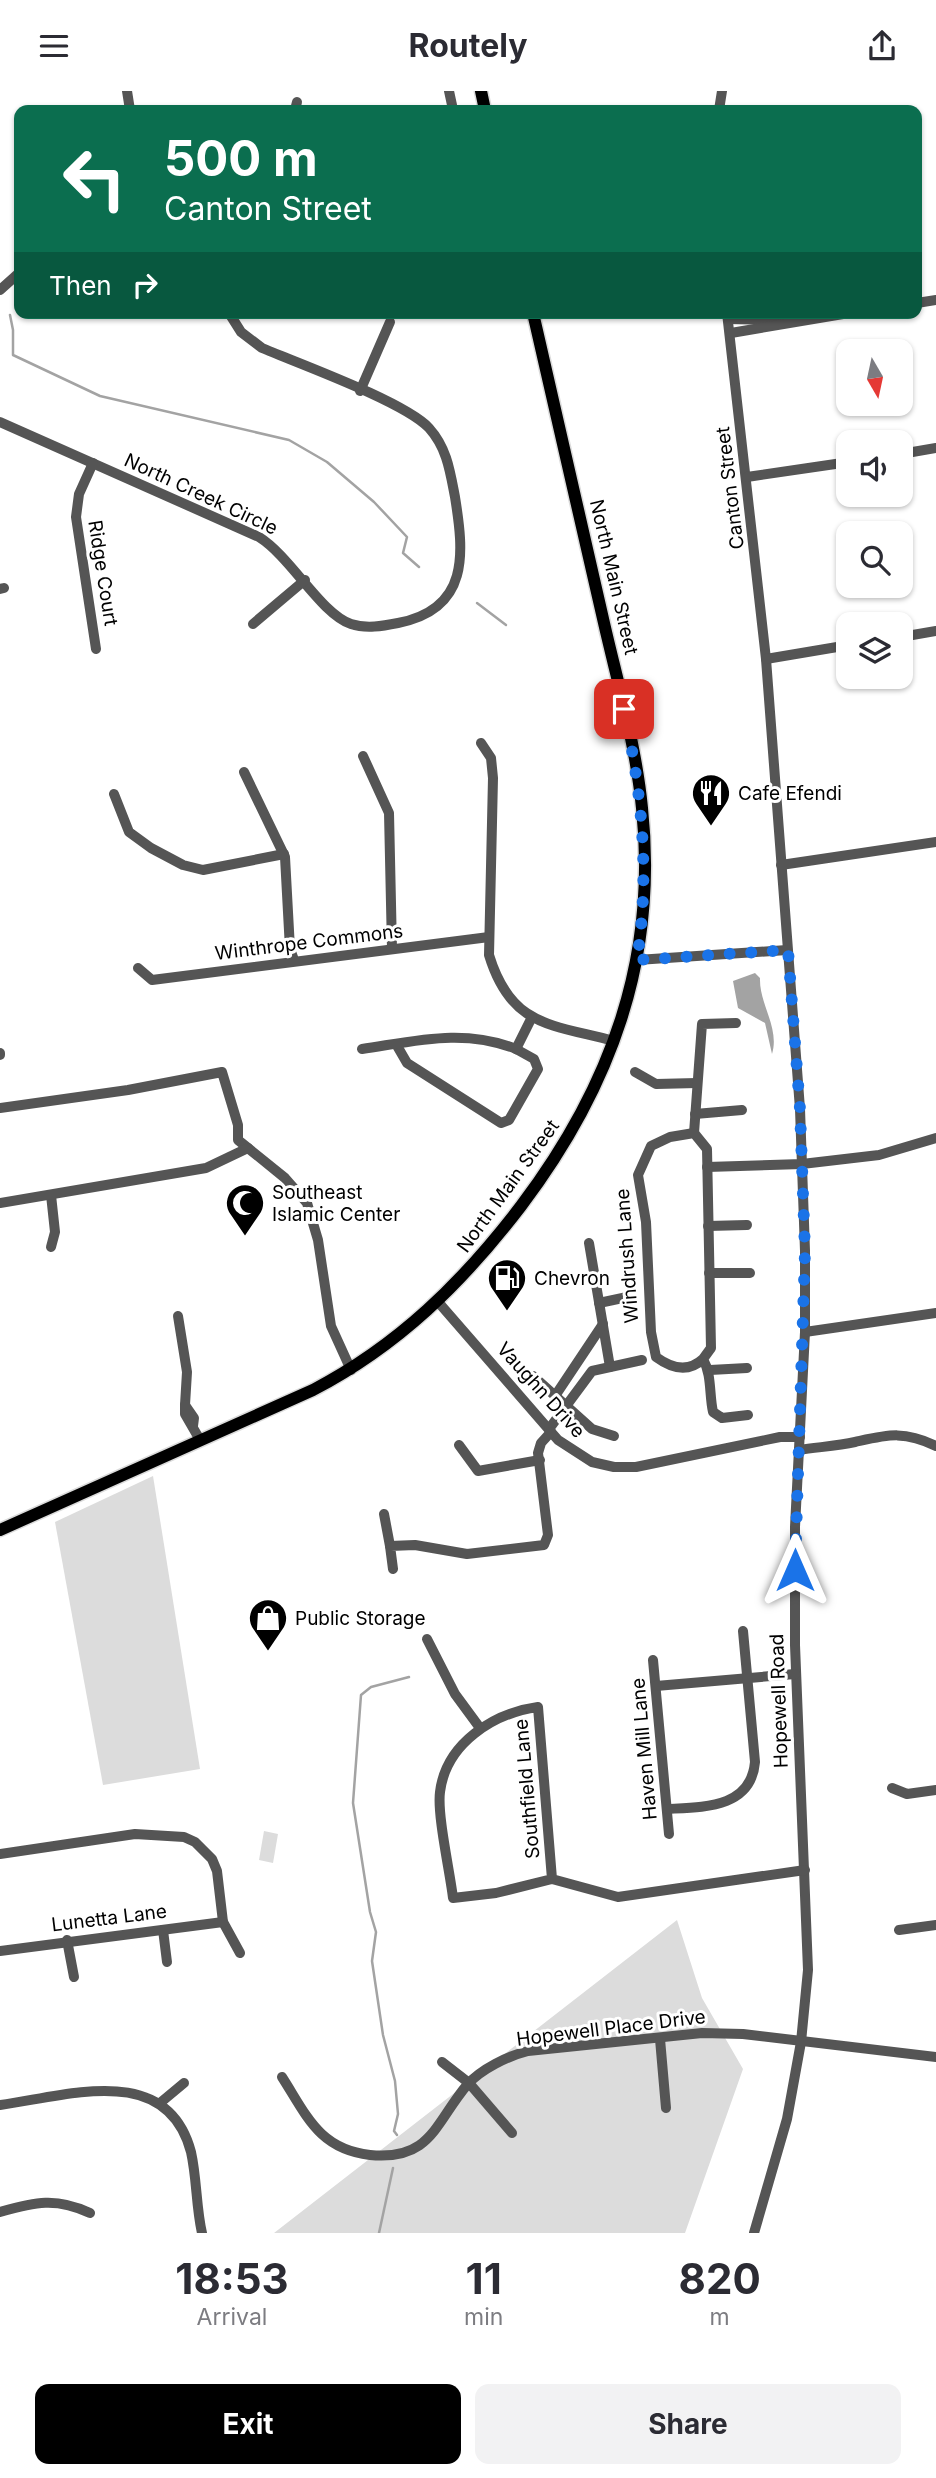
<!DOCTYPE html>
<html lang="en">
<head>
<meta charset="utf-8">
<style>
  :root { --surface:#fff; --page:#f2f2f3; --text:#2b2b33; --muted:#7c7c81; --accent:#000 }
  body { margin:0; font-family:Inter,sans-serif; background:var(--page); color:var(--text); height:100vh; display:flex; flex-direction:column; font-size:26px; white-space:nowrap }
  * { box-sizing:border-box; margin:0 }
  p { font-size:23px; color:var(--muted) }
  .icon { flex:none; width:38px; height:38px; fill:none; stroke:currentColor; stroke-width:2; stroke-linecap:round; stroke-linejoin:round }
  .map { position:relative; height:2142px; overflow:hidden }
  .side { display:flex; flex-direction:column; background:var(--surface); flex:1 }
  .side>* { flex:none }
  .guide { position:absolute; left:14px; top:14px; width:908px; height:214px; border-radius:14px; box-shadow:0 2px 5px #0004; background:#0b6e4f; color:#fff; overflow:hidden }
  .needle { width:46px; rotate:171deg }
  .fabs { position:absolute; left:836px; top:248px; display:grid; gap:14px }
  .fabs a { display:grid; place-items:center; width:77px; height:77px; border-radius:14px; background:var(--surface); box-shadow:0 2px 5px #0004; font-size:35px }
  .pin { position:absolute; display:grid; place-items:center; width:60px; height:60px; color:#fff; margin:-30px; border-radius:14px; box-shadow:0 4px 10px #0006 }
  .me { position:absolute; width:77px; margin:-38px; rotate:0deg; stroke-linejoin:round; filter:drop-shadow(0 0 5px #0008) }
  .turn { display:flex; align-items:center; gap:24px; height:147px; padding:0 35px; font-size:32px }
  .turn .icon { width:91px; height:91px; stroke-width:2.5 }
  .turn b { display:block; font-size:49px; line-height:60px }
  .then { display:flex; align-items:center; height:66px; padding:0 35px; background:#0003; gap:14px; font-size:26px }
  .eta { display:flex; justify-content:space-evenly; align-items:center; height:119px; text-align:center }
  .eta b { font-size:42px; font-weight:700; line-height:49px }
  .action { display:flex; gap:14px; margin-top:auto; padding:14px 35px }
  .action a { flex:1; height:80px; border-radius:14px; background:var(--accent); color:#fff; font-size:28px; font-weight:700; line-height:80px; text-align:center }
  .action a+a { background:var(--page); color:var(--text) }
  header { display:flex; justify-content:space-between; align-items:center; height:91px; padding:0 35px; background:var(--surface); font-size:32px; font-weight:700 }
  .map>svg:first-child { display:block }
  .green { fill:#dcdcdc }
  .water { fill:#a3a3a3 }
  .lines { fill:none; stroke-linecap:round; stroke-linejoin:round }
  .stream { stroke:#a3a3a3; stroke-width:2.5 }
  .major-casing { stroke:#dbdbdb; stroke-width:15 }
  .minor { stroke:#555; stroke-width:10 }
  .major { stroke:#000; stroke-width:12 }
  .route { stroke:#1a73e8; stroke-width:12; stroke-dasharray:0 21.6 }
  .labels { text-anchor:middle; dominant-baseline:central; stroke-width:6; stroke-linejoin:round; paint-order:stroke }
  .street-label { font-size:19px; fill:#000; stroke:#fff }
  .poi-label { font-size:19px; fill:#000; stroke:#fff; text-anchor:start }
</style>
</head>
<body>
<header><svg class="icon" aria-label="menu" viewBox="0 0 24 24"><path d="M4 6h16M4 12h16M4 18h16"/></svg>Routely<svg class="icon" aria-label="share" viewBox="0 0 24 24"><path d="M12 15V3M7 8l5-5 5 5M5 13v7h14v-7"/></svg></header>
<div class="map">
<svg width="936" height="2142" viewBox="0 0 936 2142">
  <rect width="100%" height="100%" fill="#fff"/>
  <!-- green -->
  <g class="green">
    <path d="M153,1385L200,1678L103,1694L55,1431Z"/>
    <path d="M264,1740L278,1743L273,1772L259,1769Z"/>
    <path d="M677,1829L702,1907L743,1978L685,2142H274Z"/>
  </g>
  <!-- water -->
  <path class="water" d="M755,882L760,887C759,913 780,937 772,963L765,932L738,917L733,890Z"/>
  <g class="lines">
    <!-- stream -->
    <g class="stream">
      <path d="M10,224L13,239V264L100,305L289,349L327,371L374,411L407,446L403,462L419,476"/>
      <path d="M477,512L506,534"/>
      <path d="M397,2044L394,2040L398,2023L395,1990L383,1944L372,1870L376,1841L370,1821L353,1712L361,1604L371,1596L409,1586"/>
      <path d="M379,2142L393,2077"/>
    </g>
    <!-- major casing -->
    <g class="major-casing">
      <g id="major">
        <path d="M481,0L485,19"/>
        <path d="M0,1439L313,1299C399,1254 462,1192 521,1115C611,996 658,867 642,717C636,655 618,593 604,532C581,428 557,325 533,222"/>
      </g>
    </g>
    <!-- minor -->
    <g class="minor">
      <path d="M127,0L130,19"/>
      <path d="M449,0L452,14"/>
      <path d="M295,19L297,11"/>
      <path d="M719,19L722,0"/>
      <path d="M0,199L19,182"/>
      <path d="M917,212L936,209"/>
      <path d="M727,222L766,568L800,1018L805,1160V1241L795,1436V1554L808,1879L801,1951L787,2028L754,2142"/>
      <path d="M728,228L782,229"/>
      <path d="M731,242L849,222"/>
      <path d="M360,300L390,231"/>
      <path d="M0,331L259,446C291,466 321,523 351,533C366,538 383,535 398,532C470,518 464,462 455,406C450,380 447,357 429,337C405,311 300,273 262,257L241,241L229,222"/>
      <path d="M901,363L936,357"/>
      <path d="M93,372L79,403L76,426L96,558"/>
      <path d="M747,386L849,371"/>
      <path d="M0,498L4,497"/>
      <path d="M253,533L305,489"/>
      <path d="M901,546L936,540"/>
      <path d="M766,568L849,554"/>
      <path d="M481,652L491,667L493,687L489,864C511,936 551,933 614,950"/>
      <path d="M363,665L389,722L392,858"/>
      <path d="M244,681L285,766L290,858L294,869"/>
      <path d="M114,703L129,741L151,757L183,774L203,779L284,763"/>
      <path d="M781,774L936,751"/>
      <path d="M637,869L787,859"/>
      <path d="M138,877L152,889L489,846"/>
      <path d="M396,953L407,972L501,1032L509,1029L538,978L534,968L516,958"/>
      <path d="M362,958C416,950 464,937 516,958L532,926"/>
      <path d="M0,962V964"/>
      <path d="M635,981L656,993L697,992"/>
      <path d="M0,1017L128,999L222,981L238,1034V1049L285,1087L307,1112L318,1149L331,1235L351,1279"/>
      <path d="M695,1023L742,1019"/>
      <path d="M694,1042L702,933L736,932"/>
      <path d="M707,1076L802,1073L879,1064L936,1047"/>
      <path d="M51,1104L55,1141L51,1156"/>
      <path d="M0,1112L206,1077L248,1057"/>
      <path d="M708,1135L747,1134"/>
      <path d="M589,1152L610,1276"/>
      <path d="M709,1182H750"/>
      <path d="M439,1212L558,1349L592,1371L614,1376H636L780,1346H800"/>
      <path d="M599,1212L632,1205"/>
      <path d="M178,1225L187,1281L185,1314"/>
      <path d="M805,1241L936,1222"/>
      <path d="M703,1268C688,1282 671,1277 656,1266L651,1241L646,1131L638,1084L651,1055L670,1046L694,1042L707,1058L711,1257L703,1268C712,1284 709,1303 713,1321L722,1327L748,1324"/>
      <path d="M710,1279L747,1277"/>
      <path d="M533,1285L592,1338L614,1345"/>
      <path d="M555,1305L603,1233"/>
      <path d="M193,1335L194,1327L185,1314V1323L200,1349"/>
      <path d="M549,1338L592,1280L642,1269"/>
      <path d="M459,1354L478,1380L540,1369"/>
      <path d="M799,1359C818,1356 837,1355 855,1351C887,1344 904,1339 936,1355"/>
      <path d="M384,1423L390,1455"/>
      <path d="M393,1478L390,1455L415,1454L467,1463L544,1454L548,1444L538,1362L541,1352L551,1341"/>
      <path d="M427,1548L455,1603L480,1637"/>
      <path d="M653,1569L669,1743"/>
      <path d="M656,1595L795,1583"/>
      <path d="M892,1697L907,1703L936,1699"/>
      <path d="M667,1718C704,1716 751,1717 755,1671L743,1540"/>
      <path d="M0,1763L135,1743L184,1746L195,1751L212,1768L217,1780L223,1831L240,1862"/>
      <path d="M552,1788L538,1616C494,1622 446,1652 440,1701C437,1724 450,1781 453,1807L496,1802L552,1788L618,1806L805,1779"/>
      <path d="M163,1839L167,1871"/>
      <path d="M899,1839L936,1834"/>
      <path d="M67,1849L74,1886"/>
      <path d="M0,1860L223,1831"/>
      <path d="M660,1948L666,2017"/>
      <path d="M442,1971L469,1992L512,2042"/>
      <path d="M282,1986C307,2025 319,2058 370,2064C431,2070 435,2032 467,1994C481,1978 508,1965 528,1960L702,1942L743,1943L936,1966"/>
      <path d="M160,2012L184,1992"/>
      <path d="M0,2014C67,2005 167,1970 191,2061C197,2088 196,2116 202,2142"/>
      <path d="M0,2121C35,2111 56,2106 90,2122"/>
    </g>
    <!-- major -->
    <use href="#major" class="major"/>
  </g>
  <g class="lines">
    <!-- route -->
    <path class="route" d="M624,618C642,703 650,782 637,869L788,859L800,1018L805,1160L795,1479"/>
  </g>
  <!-- icons -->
  <defs>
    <g id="restaurant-pin" transform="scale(2.0125)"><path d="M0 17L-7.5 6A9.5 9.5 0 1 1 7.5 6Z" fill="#000" stroke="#fff"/><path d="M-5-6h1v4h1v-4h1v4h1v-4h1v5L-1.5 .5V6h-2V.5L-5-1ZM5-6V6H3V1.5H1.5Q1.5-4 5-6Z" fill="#fff"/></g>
    <g id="mosque-pin" transform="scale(2.0125)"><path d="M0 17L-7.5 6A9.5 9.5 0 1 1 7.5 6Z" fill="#000" stroke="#fff"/><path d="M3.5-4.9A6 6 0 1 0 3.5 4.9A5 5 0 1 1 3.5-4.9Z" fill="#fff"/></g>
    <g id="fuel-pin" transform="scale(2.0125)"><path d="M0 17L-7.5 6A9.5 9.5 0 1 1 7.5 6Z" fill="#000" stroke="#fff"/><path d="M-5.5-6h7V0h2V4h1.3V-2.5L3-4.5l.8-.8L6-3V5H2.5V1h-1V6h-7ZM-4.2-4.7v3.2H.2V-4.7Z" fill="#fff"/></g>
    <g id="shop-pin" transform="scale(2.0125)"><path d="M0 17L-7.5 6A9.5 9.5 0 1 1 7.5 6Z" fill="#000" stroke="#fff"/><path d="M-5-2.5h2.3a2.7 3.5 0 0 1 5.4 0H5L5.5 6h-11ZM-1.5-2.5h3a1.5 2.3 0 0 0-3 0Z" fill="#fff"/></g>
  </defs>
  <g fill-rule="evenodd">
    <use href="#restaurant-pin" x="711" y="702"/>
    <use href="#mosque-pin" x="245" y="1112"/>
    <use href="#fuel-pin" x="507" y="1187"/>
    <use href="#shop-pin" x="268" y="1527"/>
  </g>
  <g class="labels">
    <!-- street labels -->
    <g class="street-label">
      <text transform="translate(730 397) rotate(-97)">Canton Street</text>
      <text transform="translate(201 403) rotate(25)">North Creek Circle</text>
      <text transform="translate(103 482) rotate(81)">Ridge Court</text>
      <text transform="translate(614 486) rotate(77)">North Main Street</text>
      <text transform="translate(309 851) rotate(-7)">Winthrope Commons</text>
      <text transform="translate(508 1095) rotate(-54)">North Main Street</text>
      <text transform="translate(627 1165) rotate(-94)">Windrush Lane</text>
      <text transform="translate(541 1299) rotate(48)">Vaughn Drive</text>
      <text transform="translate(779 1610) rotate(-92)">Hopewell Road</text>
      <text transform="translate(644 1658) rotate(-95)">Haven Mill Lane</text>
      <text transform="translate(527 1698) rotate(-95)">Southfield Lane</text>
      <text transform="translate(109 1827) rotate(-7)">Lunetta Lane</text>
      <text transform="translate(611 1937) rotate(-7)">Hopewell Place Drive</text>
    </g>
    <!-- poi labels -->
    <g class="poi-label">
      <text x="738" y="702">Cafe Efendi</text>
      <text x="272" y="1101">Southeast<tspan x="272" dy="22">Islamic Center</tspan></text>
      <text x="534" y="1187">Chevron</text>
      <text x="295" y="1527">Public Storage</text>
    </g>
  </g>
</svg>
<div class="fabs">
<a><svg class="needle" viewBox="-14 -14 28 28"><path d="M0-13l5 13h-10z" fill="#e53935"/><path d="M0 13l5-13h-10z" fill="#7c7c81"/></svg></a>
<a><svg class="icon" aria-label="sound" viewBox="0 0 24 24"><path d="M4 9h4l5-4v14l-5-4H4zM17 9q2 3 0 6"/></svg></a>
<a><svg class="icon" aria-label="search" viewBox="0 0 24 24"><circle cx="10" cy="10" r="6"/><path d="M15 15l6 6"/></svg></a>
<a><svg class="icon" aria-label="layers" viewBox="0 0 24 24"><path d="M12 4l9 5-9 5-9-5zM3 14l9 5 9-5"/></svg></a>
</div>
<div class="pin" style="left:624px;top:618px;background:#d93025"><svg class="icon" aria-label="arrive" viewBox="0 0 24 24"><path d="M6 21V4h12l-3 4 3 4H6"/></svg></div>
<svg class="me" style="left:795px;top:1479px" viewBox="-20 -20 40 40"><path d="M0-17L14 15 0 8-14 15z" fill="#1a73e8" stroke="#fff" stroke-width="4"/></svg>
<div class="guide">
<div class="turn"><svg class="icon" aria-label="left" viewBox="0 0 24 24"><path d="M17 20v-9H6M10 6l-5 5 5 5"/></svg><div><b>500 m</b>Canton Street</div></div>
<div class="then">Then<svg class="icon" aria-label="right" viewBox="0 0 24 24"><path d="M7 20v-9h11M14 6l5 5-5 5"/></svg></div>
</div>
</div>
<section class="side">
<div class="eta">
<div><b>18:53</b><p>Arrival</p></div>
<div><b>11</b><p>min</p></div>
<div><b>820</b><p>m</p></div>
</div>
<div class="action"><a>Exit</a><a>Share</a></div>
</section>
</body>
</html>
